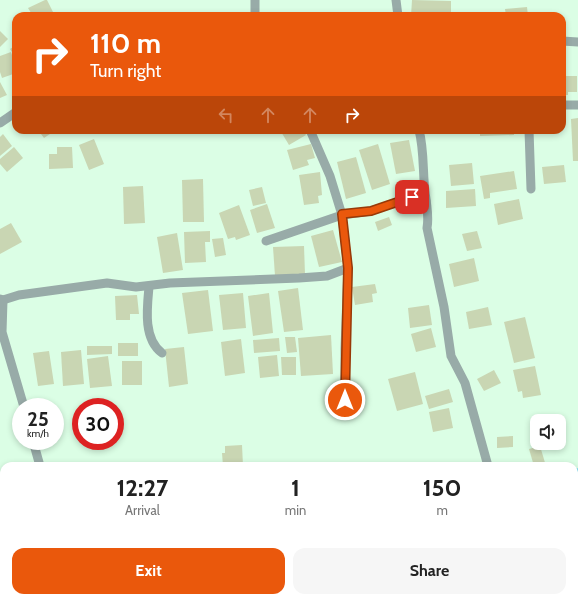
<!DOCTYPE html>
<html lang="en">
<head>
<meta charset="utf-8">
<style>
  :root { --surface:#fff; --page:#f6f6f6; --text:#222; --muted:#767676; --accent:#ea580c }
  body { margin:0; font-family:Cabin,sans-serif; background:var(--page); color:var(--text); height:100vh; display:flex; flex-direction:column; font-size:15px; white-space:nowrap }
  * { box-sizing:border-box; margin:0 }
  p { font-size:13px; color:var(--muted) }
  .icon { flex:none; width:22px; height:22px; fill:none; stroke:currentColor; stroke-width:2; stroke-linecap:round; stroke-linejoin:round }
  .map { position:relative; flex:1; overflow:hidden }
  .panel { position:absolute; left:0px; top:462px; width:578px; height:140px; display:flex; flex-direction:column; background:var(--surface); border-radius:12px 12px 0 0; box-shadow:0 2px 6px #0003 }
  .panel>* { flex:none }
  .banner { position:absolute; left:12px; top:12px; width:554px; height:122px; border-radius:12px; box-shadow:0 2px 6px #0003; background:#ea580c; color:#fff; overflow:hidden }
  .buttons { position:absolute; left:530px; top:414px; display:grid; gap:8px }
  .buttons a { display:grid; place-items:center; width:36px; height:36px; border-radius:8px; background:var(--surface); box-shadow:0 2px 6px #0003; font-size:20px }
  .speed { position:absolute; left:12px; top:398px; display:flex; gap:8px; font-size:20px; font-weight:700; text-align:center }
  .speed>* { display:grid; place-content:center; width:52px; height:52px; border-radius:50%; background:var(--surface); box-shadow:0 2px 6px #0003; line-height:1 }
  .speed small { font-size:10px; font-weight:400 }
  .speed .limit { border:6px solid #d22; background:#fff; color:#111 }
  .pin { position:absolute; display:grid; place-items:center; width:34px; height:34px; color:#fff; margin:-17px; border-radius:8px; box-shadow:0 2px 6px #0006 }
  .me { position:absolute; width:44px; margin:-22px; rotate:0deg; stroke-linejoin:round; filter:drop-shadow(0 0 3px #0008) }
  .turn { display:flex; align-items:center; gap:14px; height:84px; padding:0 12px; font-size:18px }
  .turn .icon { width:52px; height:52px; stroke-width:2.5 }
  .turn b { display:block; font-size:28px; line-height:34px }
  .lanes { display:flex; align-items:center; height:38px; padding:0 12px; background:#0003; justify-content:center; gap:20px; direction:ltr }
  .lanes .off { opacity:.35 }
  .eta { display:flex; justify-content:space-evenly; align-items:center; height:68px; text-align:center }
  .eta b { font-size:24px; font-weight:800; line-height:28px }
  .primary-button { display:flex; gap:8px; margin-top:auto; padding:8px 12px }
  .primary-button a { flex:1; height:46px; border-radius:12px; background:var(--accent); color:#fff; font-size:16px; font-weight:800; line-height:46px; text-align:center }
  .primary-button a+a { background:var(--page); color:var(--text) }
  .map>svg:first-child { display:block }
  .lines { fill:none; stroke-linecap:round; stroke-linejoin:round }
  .stream { stroke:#80dff4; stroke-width:3.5 }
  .building { fill:#c9d6b3 }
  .street { stroke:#98aba8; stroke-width:9 }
  .route-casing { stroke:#983908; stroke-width:10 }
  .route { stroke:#ea580c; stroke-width:7 }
</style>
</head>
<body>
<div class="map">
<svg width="578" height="602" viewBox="0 0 578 602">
  <rect width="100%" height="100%" fill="#dbfee5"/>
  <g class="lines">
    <!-- stream -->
    <g class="stream">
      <path d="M574,470H578"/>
      <path d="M560,598L562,602"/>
      <path d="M255,602L265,598"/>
    </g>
  </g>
  <!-- building -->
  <g class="building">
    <path d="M45,0H47L53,12L44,16H33L28,8Z"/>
    <path d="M412,0L451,1V16H411Z"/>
    <path d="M527,7L528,16H506L505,9Z"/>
    <path d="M0,31L8,39L0,47Z"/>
    <path d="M16,45V58L10,49Z"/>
    <path d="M11,52L16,67V73L2,78L0,72V56Z"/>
    <path d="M562,76H577V92H568V95H562Z"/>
    <path d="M0,82L7,95L0,98Z"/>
    <path d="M578,118V161H573L571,119Z"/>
    <path d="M38,130H56L44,138Z"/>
    <path d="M280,130H303L306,135L289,145Z"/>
    <path d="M480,130H514V135L480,136Z"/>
    <path d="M3,134L12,146L0,156V137Z"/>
    <path d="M94,139L104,164L89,170L79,145Z"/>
    <path d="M409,140L415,171L396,174L390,143Z"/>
    <path d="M311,144L315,158L307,160L309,165L293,170L287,150Z"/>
    <path d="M378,144L390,184L372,190L359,150Z"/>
    <path d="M14,147L23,158L7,172L0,164V159Z"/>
    <path d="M57,147H72L73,168L49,169V154H57Z"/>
    <path d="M356,157L366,193L346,199L337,162Z"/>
    <path d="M472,163L474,184L451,186L449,165Z"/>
    <path d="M564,165L566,182L544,184L542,167Z"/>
    <path d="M514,171L517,189L490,193V198L484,199L480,176Z"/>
    <path d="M320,172L322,195L318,196L319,203L304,205L299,175Z"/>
    <path d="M203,179L204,222H183L182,180Z"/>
    <path d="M143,186L145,223L124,224L123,187Z"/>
    <path d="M262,187L266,203L253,206L249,190Z"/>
    <path d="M475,189L476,206L446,208V191Z"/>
    <path d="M519,199L523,219L498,225L494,204Z"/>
    <path d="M267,204L275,228L257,233L250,210Z"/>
    <path d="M239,205L250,235L236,240L235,237L228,239L219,213Z"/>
    <path d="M389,217L392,225L378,231L375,222Z"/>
    <path d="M11,223L22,242L0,254V229Z"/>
    <path d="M333,230L342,262L319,267L311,236Z"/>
    <path d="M210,231V242H205L206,262L185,263L184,232Z"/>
    <path d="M477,231L482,248L467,251L462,234Z"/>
    <path d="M177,233L183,270L163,273L157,237Z"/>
    <path d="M223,238L226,255L215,257L212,239Z"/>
    <path d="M304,246L305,274L275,276L273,247Z"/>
    <path d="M474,258L479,281L454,287L449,264Z"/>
    <path d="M375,284L377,293L372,294L373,302L355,305L352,287Z"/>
    <path d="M298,288L303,330L284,332L278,291Z"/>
    <path d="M208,290L213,331L188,334L182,293Z"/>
    <path d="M243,293L246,328L223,330L219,295Z"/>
    <path d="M269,293L273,333L253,336L248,296Z"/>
    <path d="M137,295L139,314H130V320H116L115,296Z"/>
    <path d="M429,305L432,325L410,328L408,308Z"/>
    <path d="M488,307L492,325L469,329L466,312Z"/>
    <path d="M525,317L535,358L514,363L504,322Z"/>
    <path d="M431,328L436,347L416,352L411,334Z"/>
    <path d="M331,335L333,374L301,376L298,338Z"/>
    <path d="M285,337H295L297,352L287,353Z"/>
    <path d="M279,338L280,351L254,353L253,340Z"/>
    <path d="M241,339L245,373L225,376L221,342Z"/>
    <rect x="118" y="343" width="20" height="13"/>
    <path d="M87,346H112V354L87,355Z"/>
    <path d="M184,347L188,384L169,387L165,349Z"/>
    <path d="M81,350L84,384L63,386L61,352Z"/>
    <path d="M49,351L54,384L38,386L33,353Z"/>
    <path d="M277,355L279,376L260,378L258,357Z"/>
    <path d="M108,356L112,386L90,388L87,359Z"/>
    <path d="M281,357H296V375H282Z"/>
    <rect x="122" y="361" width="20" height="24"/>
    <path d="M535,366L541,395L523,398L522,391L518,392L513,370Z"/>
    <path d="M494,370L501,383L484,391L477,379Z"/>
    <path d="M415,372L423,404L397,411L388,379Z"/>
    <path d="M449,389L453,402L429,409L425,396Z"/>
    <path d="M449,408L453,428L433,432L429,412Z"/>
    <path d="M513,436V447L497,448V437Z"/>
    <path d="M242,445L243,466H223L222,453H225V446Z"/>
    <path d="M540,446L546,466H534L529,449Z"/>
    <path d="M527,462L528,466H512V465Z"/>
  </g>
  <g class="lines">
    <!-- street -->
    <g class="street">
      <path d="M396,0L398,16"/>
      <path d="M255,16V0"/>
      <path d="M562,41L578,42"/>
      <path d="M562,105H578"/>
      <path d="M0,123L16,112"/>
      <path d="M419,130C425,153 422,176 426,199C427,209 429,217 427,228L444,307L451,356L465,383L488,466"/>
      <path d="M529,130L531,189"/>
      <path d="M266,241L342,215L371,211L412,197L426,201"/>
      <path d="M149,287C147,308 143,339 162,353"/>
      <path d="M0,299L3,300L19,295L107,283L136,287L170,283L299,278L327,276L348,268L342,215L330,176L310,130"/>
      <path d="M3,300L2,332L24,407"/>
      <path d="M345,400V349L348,268"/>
      <path d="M33,441L40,466"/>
    </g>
  </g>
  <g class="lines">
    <!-- route casing -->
    <g class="route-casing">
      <path id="route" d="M345,400L348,268L342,214L371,211L412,197"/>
    </g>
    <!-- route -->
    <use href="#route" class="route"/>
  </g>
</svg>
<div class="buttons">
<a><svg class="icon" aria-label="sound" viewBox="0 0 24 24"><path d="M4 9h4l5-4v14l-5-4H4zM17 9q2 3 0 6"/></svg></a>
</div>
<div class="speed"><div>25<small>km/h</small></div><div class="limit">30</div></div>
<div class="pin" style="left:412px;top:197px;background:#d93025"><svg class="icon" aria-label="arrive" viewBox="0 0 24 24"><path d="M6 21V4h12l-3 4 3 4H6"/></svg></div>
<svg class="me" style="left:345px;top:400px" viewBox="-20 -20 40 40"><circle r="17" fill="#ea580c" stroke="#fff" stroke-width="3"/><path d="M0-11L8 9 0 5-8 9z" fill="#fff"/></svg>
<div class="banner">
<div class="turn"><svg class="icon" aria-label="right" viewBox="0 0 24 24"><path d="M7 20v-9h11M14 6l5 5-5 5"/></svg><div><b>110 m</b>Turn right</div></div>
<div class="lanes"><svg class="icon off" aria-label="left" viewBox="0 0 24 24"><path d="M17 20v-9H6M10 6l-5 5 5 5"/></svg><svg class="icon off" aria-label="ahead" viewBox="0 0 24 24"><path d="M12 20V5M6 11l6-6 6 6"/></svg><svg class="icon off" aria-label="ahead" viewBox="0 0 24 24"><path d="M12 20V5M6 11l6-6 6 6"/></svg><svg class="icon" aria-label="right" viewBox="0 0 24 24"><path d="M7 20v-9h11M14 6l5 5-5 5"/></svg></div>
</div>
<section class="panel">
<div class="eta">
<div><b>12:27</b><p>Arrival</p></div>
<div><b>1</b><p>min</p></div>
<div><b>150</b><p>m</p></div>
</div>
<div class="primary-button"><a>Exit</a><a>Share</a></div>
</section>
</div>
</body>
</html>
